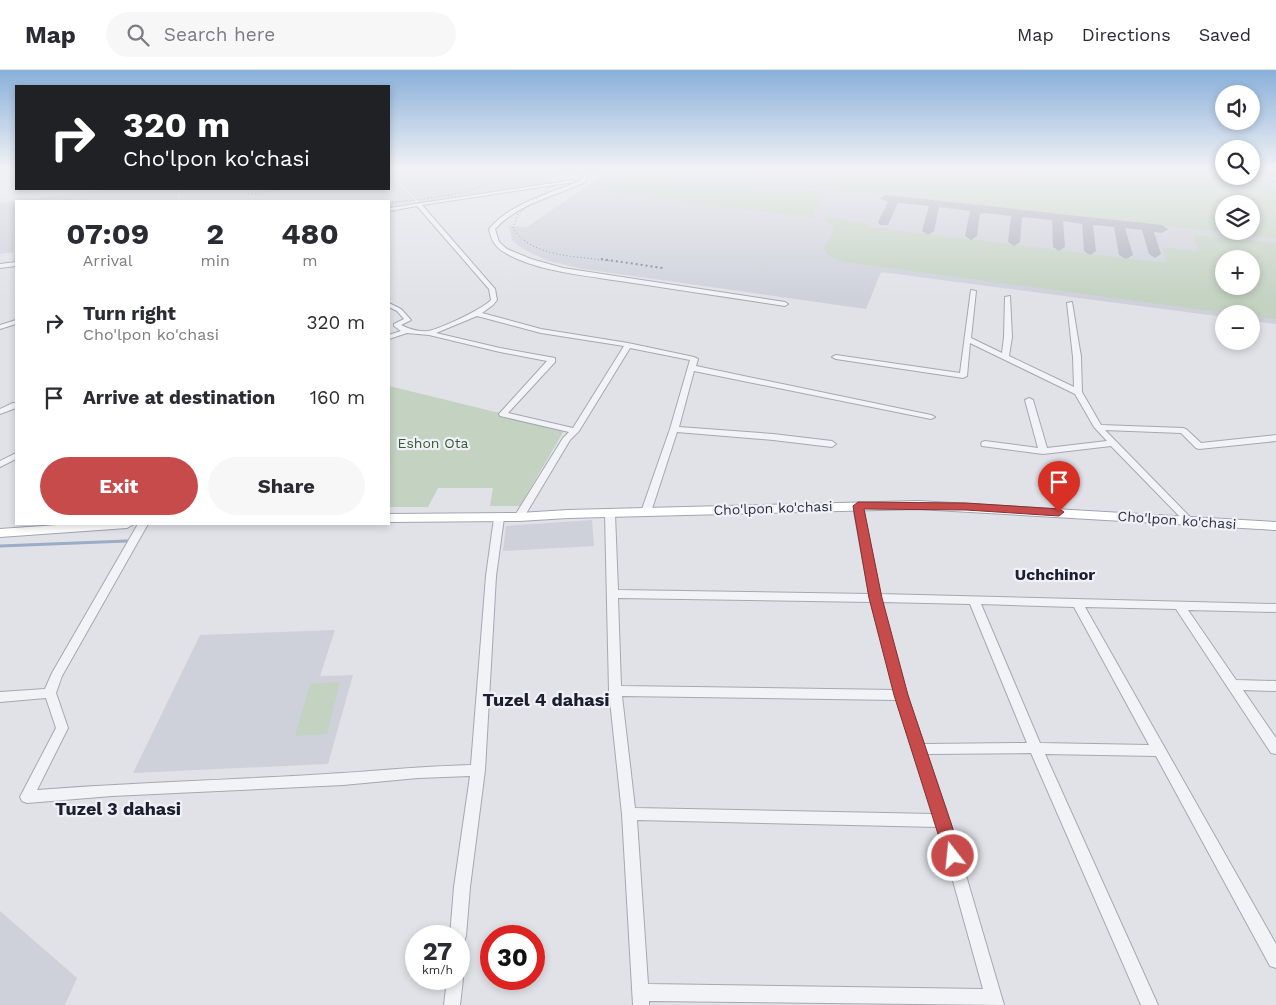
<!DOCTYPE html>
<html lang="en">
<head>
<meta charset="utf-8">
<style>
  :root { --surface:#fff; --page:#f7f7f7; --text:#2b2b33; --muted:#7c7c81; --line:#e1e1e2; --accent:#c74b4b }
  body { margin:0; font-family:"Work Sans",sans-serif; background:var(--page); color:var(--text); height:100vh; display:flex; flex-direction:column; font-size:19px; white-space:nowrap }
  * { box-sizing:border-box; margin:0 }
  p { font-size:16px; color:var(--muted) }
  .icon { flex:none; width:28px; height:28px; fill:none; stroke:currentColor; stroke-width:2; stroke-linecap:round; stroke-linejoin:round }
  .map { position:relative; flex:1; overflow:hidden }
  .drawer { position:absolute; left:15px; top:130px; width:375px; height:325px; display:flex; flex-direction:column; background:var(--surface); border-radius:0px; box-shadow:0 2px 8px #0003 }
  .drawer>* { flex:none }
  .guide { position:absolute; left:15px; top:15px; width:375px; height:105px; border-radius:0px; box-shadow:0 2px 8px #0003; background:#202124; color:#fff; overflow:hidden }
  .tools { position:absolute; left:1215px; top:15px; display:grid; gap:10px }
  .tools a { display:grid; place-items:center; width:45px; height:45px; border-radius:50%; background:var(--surface); box-shadow:0 2px 8px #0003; font-size:25px }
  .speed { position:absolute; left:405px; top:855px; display:flex; gap:10px; font-size:25px; font-weight:700; text-align:center }
  .speed>* { display:grid; place-content:center; width:65px; height:65px; border-radius:50%; background:var(--surface); box-shadow:0 2px 8px #0003; line-height:1 }
  .speed small { font-size:12px; font-weight:400 }
  .speed .limit { border:8px solid #d22; background:#fff; color:#111 }
  .pin { position:absolute; display:grid; place-items:center; width:42px; height:42px; color:#fff; margin:-51px -21px; border-radius:50% 50% 50% 0; rotate:-45deg; box-shadow:0 0 5px #0007 }
  .pin .icon { rotate:45deg }
  .me { position:absolute; width:55px; margin:-28px; rotate:344deg; stroke-linejoin:round; filter:drop-shadow(0 0 4px #0008) }
  .turn { display:flex; align-items:center; gap:18px; height:105px; padding:0 25px; font-size:22px }
  .turn .icon { width:65px; height:65px; stroke-width:2.5 }
  .turn b { display:block; font-size:35px; line-height:42px }
  .eta { display:flex; justify-content:space-evenly; align-items:center; height:85px; text-align:center }
  .eta b { font-size:30px; font-weight:700; line-height:35px }
  .primary-button { display:flex; gap:10px; margin-top:auto; padding:10px 25px }
  .primary-button a { flex:1; height:58px; border-radius:30px; background:var(--accent); color:#fff; font-size:20px; font-weight:700; line-height:58px; text-align:center }
  .primary-button a+a { background:var(--page); color:var(--text) }
  ul { padding:0; list-style:none }
  li { display:flex; align-items:center; gap:15px; height:75px; padding:0 25px }
  li div { flex:1 }
  li b { display:block; font-size:19px }
  li em { font-style:normal }
  header { display:flex; align-items:center; gap:30px; box-sizing:border-box; height:70px; padding:0 25px; background:var(--surface); border-bottom:1px solid var(--line) }
  header strong { font-size:24px }
  nav { display:flex; gap:28px; margin-inline-start:auto; font-size:18px }
  .search { width:350px; height:45px; background:var(--page); display:flex; align-items:center; gap:12px; box-sizing:border-box; padding:0 18px; border-radius:28px; color:var(--muted); font-size:19px }
  .map>svg:first-child { display:block }
  .built { fill:#ced1da; fill-rule:evenodd }
  .green { fill:#c3d2c1; fill-rule:evenodd }
  .lines { fill:none; stroke-linecap:round; stroke-linejoin:round }
  .stream { stroke:#9cabc6; stroke-width:3 }
  .taxiway { fill:#adb0bc; fill-rule:evenodd }
  .runway { fill:#adb0bc; fill-rule:evenodd }
  .minor-casing { stroke:#a5a8b2; stroke-width:2 }
  .major-casing { stroke:#a0a5b3; stroke-width:2 }
  .minor { fill:#f2f3f7; fill-rule:evenodd }
  .major { fill:#fff; fill-rule:evenodd }
  .rail-far1 { stroke:#7a7f91; stroke-width:1; stroke-dasharray:1 2.5; stroke-linecap:butt }
  .rail { stroke:#7a7f91; stroke-width:2; stroke-dasharray:2 3; stroke-linecap:butt }
  .route { fill:#c74b4b; stroke:#813131 }
  .labels { text-anchor:middle; dominant-baseline:central; stroke-width:4.5; stroke-linejoin:round; paint-order:stroke }
  .park-label { font-size:14px; fill:#395a37; stroke:#eff1f6 }
  .street-label { font-size:14px; fill:#292e3f; stroke:#eff1f6 }
  .quarter-label { font-size:16px; font-weight:bold; fill:#1b1f2f; stroke:#eff1f6 }
  .near-neighbourhood-label { font-size:18px; font-weight:bold; fill:#1b1f2f; stroke:#eff1f6 }
</style>
</head>
<body>
<header>
<strong>Map</strong>
<div class="search"><svg class="icon" aria-label="search" viewBox="0 0 24 24"><circle cx="10" cy="10" r="6"/><path d="M15 15l6 6"/></svg>Search here</div>
<nav><a>Map</a><a>Directions</a><a>Saved</a></nav>
</header>
<div class="map">
<svg width="1276" height="935" viewBox="0 0 1276 935">
  <rect width="100%" height="100%" fill="#e0e2e8"/>
  <!-- built -->
  <g class="built">
    <path d="M389,98H550L553,105L551,113L419,132L389,102L416,132L389,136V131H181L179,119H389Z"/>
    <path d="M613,98H1224V106H1251V98H1276V254L1251,251V244H1224V247L881,202L866,239L583,199L548,191L523,179L512,170L509,156L527,157ZM1224,134H1251V161H1224ZM1224,189H1251V216H1224Z"/>
    <path d="M113,119H177L180,131H16V190L13,191L14,182L0,184V133Z"/>
    <path d="M592,450L594,476L503,481L506,456Z"/>
    <path d="M335,560L320,606L353,605L328,694L133,703L200,565Z"/>
    <path d="M0,841L77,908L65,935H0Z"/>
  </g>
  <!-- green -->
  <g class="green">
    <path d="M625,98H1208L1224,100V106H1251V102L1259,103L1264,108L1276,110V168ZM1224,134H1251V161H1224Z"/>
    <path d="M625,101L821,122L825,125L814,141L815,148L593,121Z"/>
    <path d="M822,147L868,153L867,157L1167,193L1162,177L1198,181L1193,165L1276,173V249L1251,246V244H1234L845,192C837,190 827,187 824,179L834,159ZM1224,189H1251V216H1224Z"/>
    <path d="M389,316L565,359L520,436H490L493,418H438L428,437H389Z"/>
    <path d="M340,612L327,664L295,666L310,614Z"/>
  </g>
  <g class="lines">
    <!-- stream -->
    <path class="stream" d="M0,476L127,471"/>
    <!-- taxiway -->
    <path class="taxiway" d="M886,125L1162,155L1168,159L1162,163L1154,162L1161,184L1155,188L1149,184L1142,160L1125,158L1133,185L1126,189L1119,185L1114,157L1093,155L1096,181L1090,185L1084,181L1082,154L1063,151L1065,177L1059,181L1053,177L1052,150L1022,147L1020,172L1014,176L1008,172L1011,146L985,143L980,144L977,166L971,170L965,166L970,141L939,137L934,161L928,165L922,161L929,136L898,133L888,155H880L878,152L888,132L880,128Z"/>
    <!-- runway -->
    <path class="runway" d="M1251,98H1276V107L1253,103Z"/>
    <!-- minor casing -->
    <g class="minor-casing">
      <g id="minor">
        <path d="M581,98H586L589,101L585,112C554,127 519,133 495,159L499,172L507,179L531,189L563,198L785,232L788,234L785,236C732,228 680,220 627,212C589,206 535,202 502,181C494,175 491,169 489,159C513,131 549,125 581,110L585,101Z"/>
        <path d="M573,110L575,112L422,135L495,219L497,230L493,235L482,243L541,259L628,273L694,287L698,289L696,296L931,345L935,347L931,349L694,301L679,357L773,364L832,371L836,374L832,377L773,370L677,362L651,442L646,445L641,442L670,359L690,290L630,278L579,361L570,370L524,447L522,449H516L514,447L563,368L569,362L500,346L499,344L547,291L500,282L429,265L407,263L389,269V265L401,261L394,256V254L404,249L397,241L389,237V233L401,239L411,250L401,255C409,259 419,262 428,261C440,259 483,239 491,230L489,219L417,136L389,141V138ZM477,246L541,263L624,276L573,358L508,343L555,292V288L500,278L436,263Z"/>
        <path d="M16,192V196L0,198V194Z"/>
        <path d="M971,220L976,221L971,268L1002,283L1004,267L1005,227L1010,226L1012,267L1009,286L1074,317L1073,287L1067,233L1072,232L1081,287L1082,322L1101,355L1183,358L1186,359L1201,373L1276,365V371L1199,379L1196,378L1181,363L1105,360L1192,449L1194,451L1192,453H1186L1111,376L1043,384L982,376L981,374L982,372L985,371L1038,378L1025,330L1029,328L1033,330L1047,378L1107,371L1094,357L1075,324L970,273L967,306L963,308L836,289L832,287L836,285L960,303Z"/>
        <path d="M16,250V254L0,259V255Z"/>
        <path d="M13,333H16V338L0,344V339Z"/>
        <path d="M16,383V389L0,397V391Z"/>
        <path d="M858,433L863,436L880,524L1276,534V542L1188,540L1236,610L1276,611V621L1243,620L1276,668V684L1271,683L1176,539L1085,537L1276,874V898L1270,896L1156,686L1045,684L1158,935H1141L1031,683L927,684L950,751L1004,935L649,931V935H633L622,744L609,621L605,444L610,441L615,444L618,520L869,524L853,436ZM618,528L871,532L894,620L621,616ZM882,532L970,534L1027,673L924,674L907,625ZM981,534L1074,537L1149,675L1040,673ZM622,626L896,630L934,744L635,738ZM637,750L938,757L983,919L648,914Z"/>
        <path d="M499,445L504,448L496,506L485,700L470,817L466,866L464,872L459,874V866H450L454,817L470,706L418,708L343,715L112,726L27,733L22,731L20,727L56,658L46,628L0,632V622L45,619L52,603L138,454H148L62,606L56,623L68,658L37,720C139,712 241,710 342,703C385,700 428,696 471,695L486,506L494,448Z"/>
        <path d="M459,902L461,903L463,909L460,935H444L447,909H459Z"/>
      </g>
    </g>
    <!-- major casing -->
    <g class="major-casing">
      <g id="major">
        <path d="M918,431L1276,452V460L918,439L568,448L519,451L389,452V444L519,443L568,440Z"/>
        <path d="M71,454H134L127,458L0,467V459Z"/>
      </g>
    </g>
    <!-- minor -->
    <use href="#minor" class="minor"/>
    <!-- major -->
    <use href="#major" class="major"/>
    <!-- rail-far1 -->
    <g class="rail-far1">
      <path d="M389,105L439,98"/>
      <path d="M553,115L518,144L513,158C531,188 580,186 610,191"/>
      <path d="M248,124L287,119"/>
      <path d="M389,133C427,128 483,125 512,98"/>
    </g>
    <!-- rail -->
    <path class="rail" d="M601,189L663,198"/>
  </g>
  <!-- sky -->
  <linearGradient id="sky" x2="0" y2="1"><stop stop-color="#89b0da"/><stop offset="0.43" stop-color="#f1f2f5"/><stop offset="1" stop-color="#f1f2f5" stop-opacity="0"/></linearGradient>
  <rect width="1276" height="229" fill="url(#sky)"/>
  <!-- route -->
  <path class="route" d="M858,432L966,433L1059,439L1064,442L1059,446L966,440L864,439L882,528L908,625L962,786L959,792L953,794L947,792L945,786L894,625L869,528L853,436Z"/>
  <g class="labels">
    <!-- park labels -->
    <g class="park-label">
      <text x="433" y="373">Eshon Ota</text>
    </g>
    <!-- street labels -->
    <g class="street-label">
      <text transform="translate(773 438) rotate(-2)">Cho'lpon ko'chasi</text>
      <text transform="translate(1177 450) rotate(4)">Cho'lpon ko'chasi</text>
    </g>
    <!-- quarter labels -->
    <g class="quarter-label">
      <text x="1055" y="504">Uchchinor</text>
    </g>
    <!-- near-neighbourhood labels -->
    <g class="near-neighbourhood-label">
      <text x="546" y="629">Tuzel 4 dahasi</text>
      <text x="118" y="738">Tuzel 3 dahasi</text>
    </g>
  </g>
</svg>
<div class="tools">
<a><svg class="icon" aria-label="sound" viewBox="0 0 24 24"><path d="M4 9h4l5-4v14l-5-4H4zM17 9q2 3 0 6"/></svg></a>
<a><svg class="icon" aria-label="search" viewBox="0 0 24 24"><circle cx="10" cy="10" r="6"/><path d="M15 15l6 6"/></svg></a>
<a><svg class="icon" aria-label="layers" viewBox="0 0 24 24"><path d="M12 4l9 5-9 5-9-5zM3 14l9 5 9-5"/></svg></a>
<a>+</a>
<a>−</a>
</div>
<div class="speed"><div>27<small>km/h</small></div><div class="limit">30</div></div>
<div class="pin" style="left:1059px;top:442px;background:#d93025"><svg class="icon" aria-label="arrive" viewBox="0 0 24 24"><path d="M6 21V4h12l-3 4 3 4H6"/></svg></div>
<svg class="me" style="left:953px;top:786px" viewBox="-20 -20 40 40"><circle r="17" fill="#c74b4b" stroke="#fff" stroke-width="3"/><path d="M0-11L8 9 0 5-8 9z" fill="#fff"/></svg>
<div class="guide">
<div class="turn"><svg class="icon" aria-label="right" viewBox="0 0 24 24"><path d="M7 20v-9h11M14 6l5 5-5 5"/></svg><div><b>320 m</b>Cho'lpon ko'chasi</div></div>
</div>
<section class="drawer">
<div class="eta">
<div><b>07:09</b><p>Arrival</p></div>
<div><b>2</b><p>min</p></div>
<div><b>480</b><p>m</p></div>
</div>
<ul>
<li><svg class="icon" aria-label="right" viewBox="0 0 24 24"><path d="M7 20v-9h11M14 6l5 5-5 5"/></svg><div><b>Turn right</b><p>Cho'lpon ko'chasi</p></div><em>320 m</em></li>
<li><svg class="icon" aria-label="arrive" viewBox="0 0 24 24"><path d="M6 21V4h12l-3 4 3 4H6"/></svg><div><b>Arrive at destination</b></div><em>160 m</em></li>
</ul>
<div class="primary-button"><a>Exit</a><a>Share</a></div>
</section>
</div>
</body>
</html>
